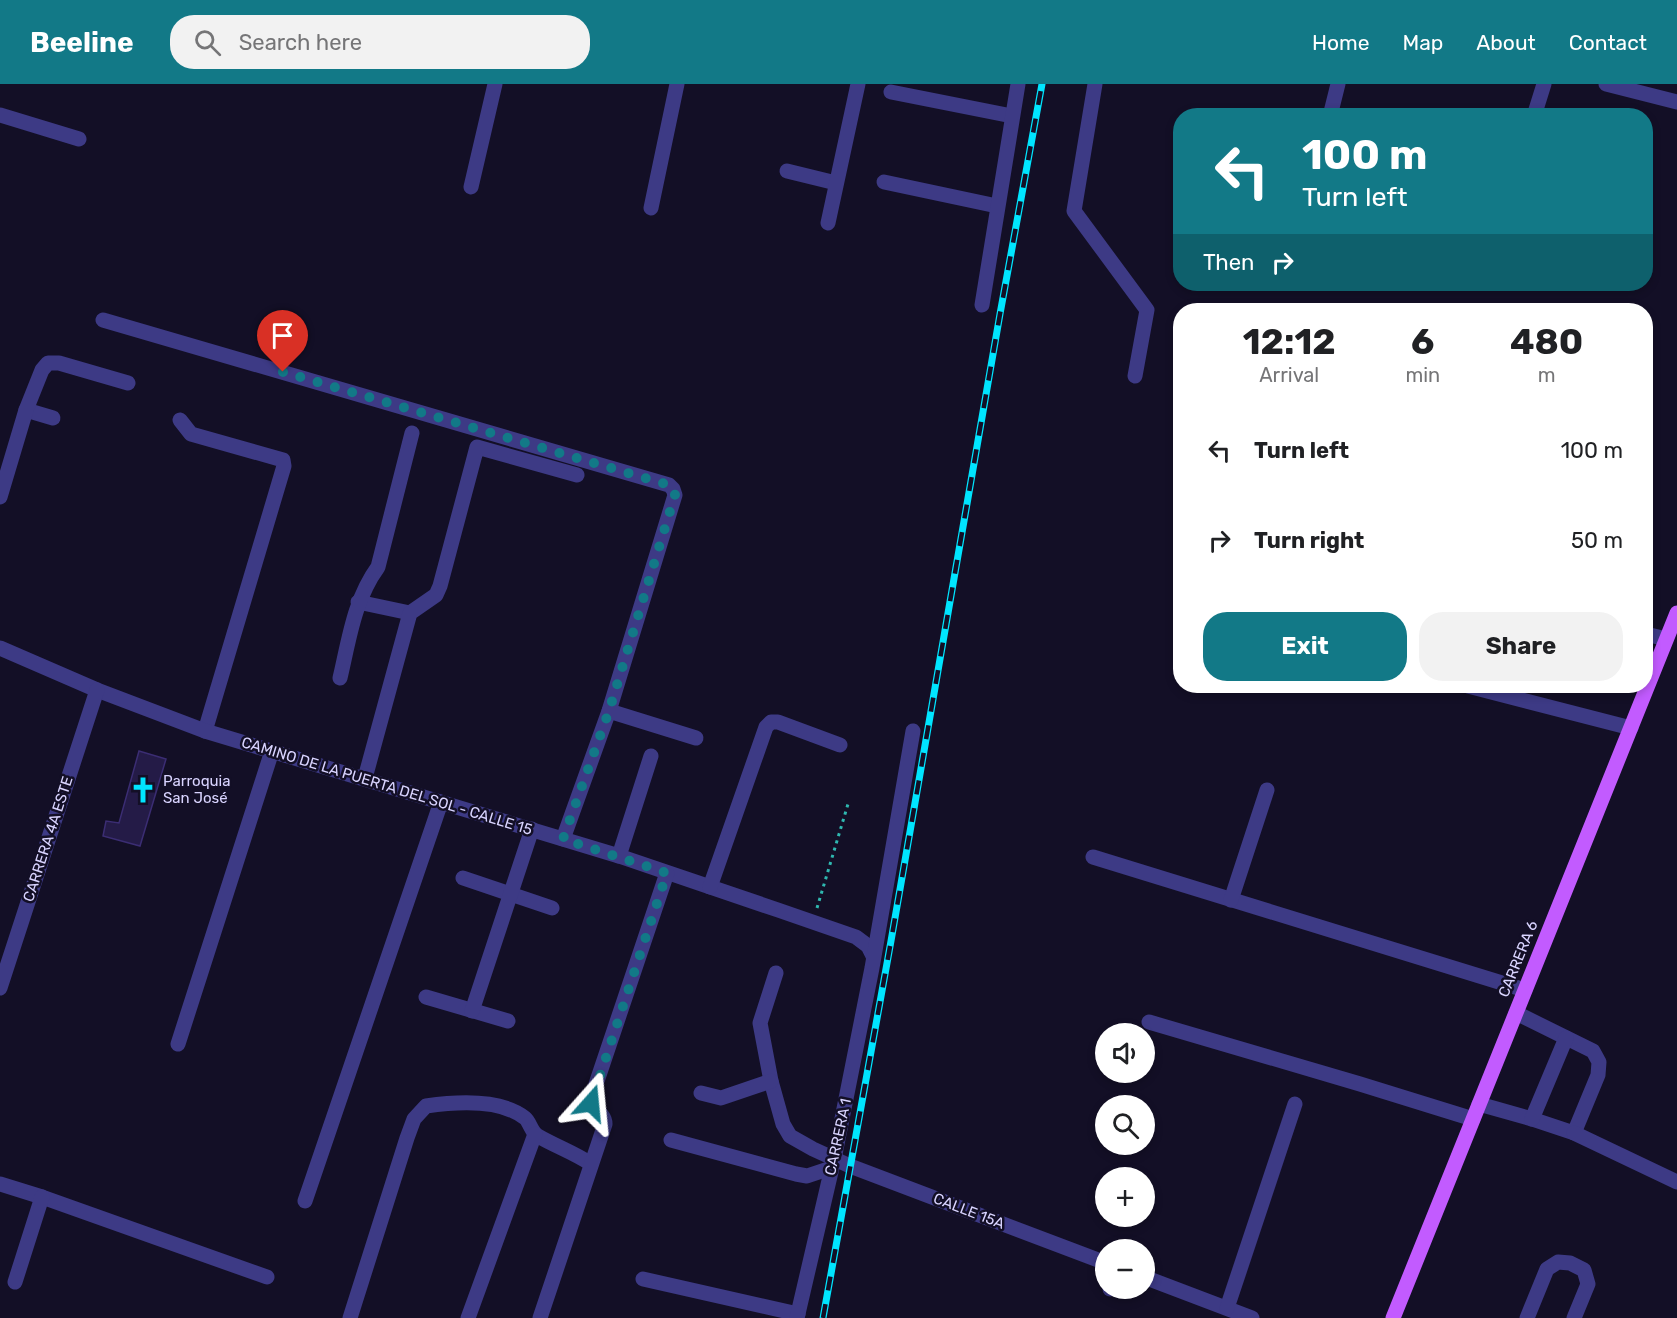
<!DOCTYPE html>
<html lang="en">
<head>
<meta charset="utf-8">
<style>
  :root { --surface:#fff; --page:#f2f2f2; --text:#202124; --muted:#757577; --accent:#127987 }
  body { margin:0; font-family:Rubik,sans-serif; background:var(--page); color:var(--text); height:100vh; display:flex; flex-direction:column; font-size:22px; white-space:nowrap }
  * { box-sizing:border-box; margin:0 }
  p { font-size:20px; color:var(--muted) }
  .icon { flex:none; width:33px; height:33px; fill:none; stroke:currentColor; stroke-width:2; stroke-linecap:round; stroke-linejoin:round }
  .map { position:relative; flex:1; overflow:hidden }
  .panel { position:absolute; left:1173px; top:219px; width:480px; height:390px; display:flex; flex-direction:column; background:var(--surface); border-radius:24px; box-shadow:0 3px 9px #0003 }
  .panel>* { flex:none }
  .guide { position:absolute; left:1173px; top:24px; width:480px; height:183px; border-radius:24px; box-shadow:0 3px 9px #0003; background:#127987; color:#fff; overflow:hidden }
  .fabs { position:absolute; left:1095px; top:939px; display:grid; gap:12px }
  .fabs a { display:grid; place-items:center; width:60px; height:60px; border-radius:50%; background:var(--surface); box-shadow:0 3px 9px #0003; font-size:30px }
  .pin { position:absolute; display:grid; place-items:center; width:51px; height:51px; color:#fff; margin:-62px -26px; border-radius:50% 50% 50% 0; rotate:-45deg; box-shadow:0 0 6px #0007 }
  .pin .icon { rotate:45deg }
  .me { position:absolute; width:66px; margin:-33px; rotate:18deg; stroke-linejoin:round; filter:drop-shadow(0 0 4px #0008) }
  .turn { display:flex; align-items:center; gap:21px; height:126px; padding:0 30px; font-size:27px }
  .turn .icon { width:78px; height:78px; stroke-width:2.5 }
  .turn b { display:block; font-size:42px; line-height:51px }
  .then { display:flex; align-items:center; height:57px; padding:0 30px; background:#0003; gap:12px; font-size:22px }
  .eta { display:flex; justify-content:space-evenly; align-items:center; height:102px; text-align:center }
  .eta b { font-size:36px; font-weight:700; line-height:42px }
  .cta { display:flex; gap:12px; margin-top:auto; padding:12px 30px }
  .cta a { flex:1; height:69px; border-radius:24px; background:var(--accent); color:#fff; font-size:24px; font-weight:700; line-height:69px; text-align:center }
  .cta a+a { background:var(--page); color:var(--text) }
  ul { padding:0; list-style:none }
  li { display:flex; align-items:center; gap:18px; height:90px; padding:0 30px }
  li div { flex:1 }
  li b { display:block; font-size:22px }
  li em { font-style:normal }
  header { display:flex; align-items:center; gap:36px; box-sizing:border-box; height:84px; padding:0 30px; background:var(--accent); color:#fff }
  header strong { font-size:28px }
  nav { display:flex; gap:33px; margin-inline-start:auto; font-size:21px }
  .search { width:420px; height:54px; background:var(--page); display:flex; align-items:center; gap:15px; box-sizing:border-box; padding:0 21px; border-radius:24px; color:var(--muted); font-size:22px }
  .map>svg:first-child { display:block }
  .building { fill:#241b47; stroke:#3b2d73; stroke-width:1.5 }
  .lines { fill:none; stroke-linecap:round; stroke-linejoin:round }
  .path { stroke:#2fb8b0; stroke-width:3; stroke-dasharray:3 4.5; stroke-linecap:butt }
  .minor { stroke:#3d3a85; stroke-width:15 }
  .major { stroke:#c25bff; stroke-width:15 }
  .rail-casing { stroke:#00e5ff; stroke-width:7 }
  .rail { stroke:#130f26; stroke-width:4.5; stroke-dasharray:14; stroke-linecap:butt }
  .route { stroke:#127987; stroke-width:10; stroke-dasharray:0 18 }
  .labels { text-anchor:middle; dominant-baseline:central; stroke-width:5; stroke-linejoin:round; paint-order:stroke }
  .poi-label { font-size:15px; fill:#d9d4ff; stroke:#130f26; text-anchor:start }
  .street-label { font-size:15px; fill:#d9d4ff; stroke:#130f26 }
</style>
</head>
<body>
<header>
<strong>Beeline</strong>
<div class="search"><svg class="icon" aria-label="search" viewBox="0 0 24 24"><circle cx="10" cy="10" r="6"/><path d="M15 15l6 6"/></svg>Search here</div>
<nav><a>Home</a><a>Map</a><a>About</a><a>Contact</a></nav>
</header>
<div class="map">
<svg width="1677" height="1234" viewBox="0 0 1677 1234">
  <rect width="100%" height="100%" fill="#130f26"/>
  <!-- building -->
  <path class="building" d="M139,667L166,675L140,762L103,752L106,737L119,739Z"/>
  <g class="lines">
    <!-- path -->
    <path class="path" d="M817,824L848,720"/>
    <!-- minor -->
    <g class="minor">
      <path d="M1095,0L1074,127L1147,226L1135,292"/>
      <path d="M1606,0L1677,18"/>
      <path d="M891,8L1012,32"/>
      <path d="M0,31L79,55"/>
      <path d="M1330,32L1338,0"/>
      <path d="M1534,32L1544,0"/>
      <path d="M787,87L836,99"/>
      <path d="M884,98L997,122"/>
      <path d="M471,103L495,0"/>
      <path d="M651,124L677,0"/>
      <path d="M828,139L858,0"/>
      <path d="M982,221L1018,0"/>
      <path d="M103,236L669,401L673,405L675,411L609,627L563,755"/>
      <path d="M26,326L53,334"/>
      <path d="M180,336L191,350L283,376L284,382L205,647"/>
      <path d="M0,413L26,326L42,286L48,279H59L128,299"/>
      <path d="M358,518L410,529"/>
      <path d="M1646,550L1666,555"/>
      <path d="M0,564L97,606L205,647L619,772L778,826L856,853L868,862L873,872"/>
      <path d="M340,594C349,556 354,516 378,483L412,349"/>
      <path d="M1468,602L1631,644"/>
      <path d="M609,627L696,654"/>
      <path d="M365,694L410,529L436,511L440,502L477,363L577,391"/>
      <path d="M619,772L651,672"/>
      <path d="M1093,773L1525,906"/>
      <path d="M463,794L552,824"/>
      <path d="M710,803L766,643L771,638H778L840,661"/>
      <path d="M1231,816L1267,706"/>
      <path d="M776,889L760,939L771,997L783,1040L790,1052L813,1065L850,1082L1106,1179"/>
      <path d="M0,904L97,606"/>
      <path d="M426,913L508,937"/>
      <path d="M472,927L532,745"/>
      <path d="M1149,938L1360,1000L1473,1035"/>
      <path d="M178,960L272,667"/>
      <path d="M701,1009L721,1014L771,997"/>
      <path d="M1479,1020L1532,1035L1574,1049L1598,991L1599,978L1593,967L1516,929"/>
      <path d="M1532,1035L1566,954"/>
      <path d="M1574,1049L1677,1098"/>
      <path d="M671,1056L796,1090L807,1092L831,1084"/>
      <path d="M0,1100L42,1113L267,1193"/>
      <path d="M305,1117L441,718"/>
      <path d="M1144,1193L1252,1234"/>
      <path d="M643,1195L798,1230"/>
      <path d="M15,1198L42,1113"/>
      <path d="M1110,1205V1204"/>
      <path d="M1227,1224L1295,1020"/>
      <path d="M350,1234L407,1054L414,1035L426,1022C454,1018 500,1014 525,1034C530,1038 531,1048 538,1052C555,1062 575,1069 591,1080"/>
      <path d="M468,1234L535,1050"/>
      <path d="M540,1234L605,1040C605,1031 598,1028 592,1023L591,1015L667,789"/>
      <path d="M797,1234L834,1075L872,884L913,647"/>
      <path d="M1527,1234L1547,1185L1558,1178L1570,1179L1584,1186L1588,1200L1574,1234"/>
    </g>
    <!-- major -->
    <path class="major" d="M1393,1234L1677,529"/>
    <!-- rail casing -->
    <g class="rail-casing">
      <path id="rail" d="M823,1234L891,857L1000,230L1042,0"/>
    </g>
    <!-- rail -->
    <use href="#rail" class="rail"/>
  </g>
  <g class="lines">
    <!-- route -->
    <path class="route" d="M283,288L669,401L673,405L675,411L609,627L563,755L667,789L591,1019"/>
  </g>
  <!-- icons -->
  <defs>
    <g id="church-bare" transform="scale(2.07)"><path d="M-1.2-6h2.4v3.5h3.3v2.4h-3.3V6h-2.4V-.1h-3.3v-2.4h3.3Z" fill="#00e5ff" stroke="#130f26" stroke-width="2.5" paint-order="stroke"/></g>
  </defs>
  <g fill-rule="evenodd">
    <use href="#church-bare" x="143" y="706"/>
  </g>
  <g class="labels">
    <!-- poi labels -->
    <g class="poi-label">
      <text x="163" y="697">Parroquia<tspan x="163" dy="17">San José</tspan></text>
    </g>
    <!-- street labels -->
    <g class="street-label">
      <text transform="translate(387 702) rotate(17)">CAMINO DE LA PUERTA DEL SOL - CALLE 15</text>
      <text transform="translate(48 755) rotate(-72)">CARRERA 4A ESTE</text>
      <text transform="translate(1518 875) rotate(-68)">CARRERA 6</text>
      <text transform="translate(838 1053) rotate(-78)">CARRERA 1</text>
      <text transform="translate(969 1127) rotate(21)">CALLE 15A</text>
    </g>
  </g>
</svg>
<div class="fabs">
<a><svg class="icon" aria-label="sound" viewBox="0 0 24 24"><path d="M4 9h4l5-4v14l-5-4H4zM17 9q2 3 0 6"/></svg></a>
<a><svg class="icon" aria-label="search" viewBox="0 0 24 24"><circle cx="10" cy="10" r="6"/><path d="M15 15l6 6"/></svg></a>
<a>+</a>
<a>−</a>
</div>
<div class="pin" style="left:283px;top:288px;background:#d93025"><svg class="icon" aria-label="arrive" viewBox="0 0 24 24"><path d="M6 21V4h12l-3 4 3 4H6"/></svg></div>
<svg class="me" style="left:591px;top:1019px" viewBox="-20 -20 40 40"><path d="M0-17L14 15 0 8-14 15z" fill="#127987" stroke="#fff" stroke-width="4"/></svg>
<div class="guide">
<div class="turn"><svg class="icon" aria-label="left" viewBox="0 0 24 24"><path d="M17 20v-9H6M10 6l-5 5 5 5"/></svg><div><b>100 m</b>Turn left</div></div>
<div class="then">Then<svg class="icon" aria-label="right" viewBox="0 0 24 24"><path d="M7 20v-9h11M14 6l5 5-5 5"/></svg></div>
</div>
<section class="panel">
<div class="eta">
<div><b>12:12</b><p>Arrival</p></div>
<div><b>6</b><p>min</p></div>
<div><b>480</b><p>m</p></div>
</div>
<ul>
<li><svg class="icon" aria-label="left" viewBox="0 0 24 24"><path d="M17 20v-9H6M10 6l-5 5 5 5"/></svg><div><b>Turn left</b></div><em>100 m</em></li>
<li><svg class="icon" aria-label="right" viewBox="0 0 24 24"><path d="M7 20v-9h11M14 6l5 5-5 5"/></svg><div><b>Turn right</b></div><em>50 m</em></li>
</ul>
<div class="cta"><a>Exit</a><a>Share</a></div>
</section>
</div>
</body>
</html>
